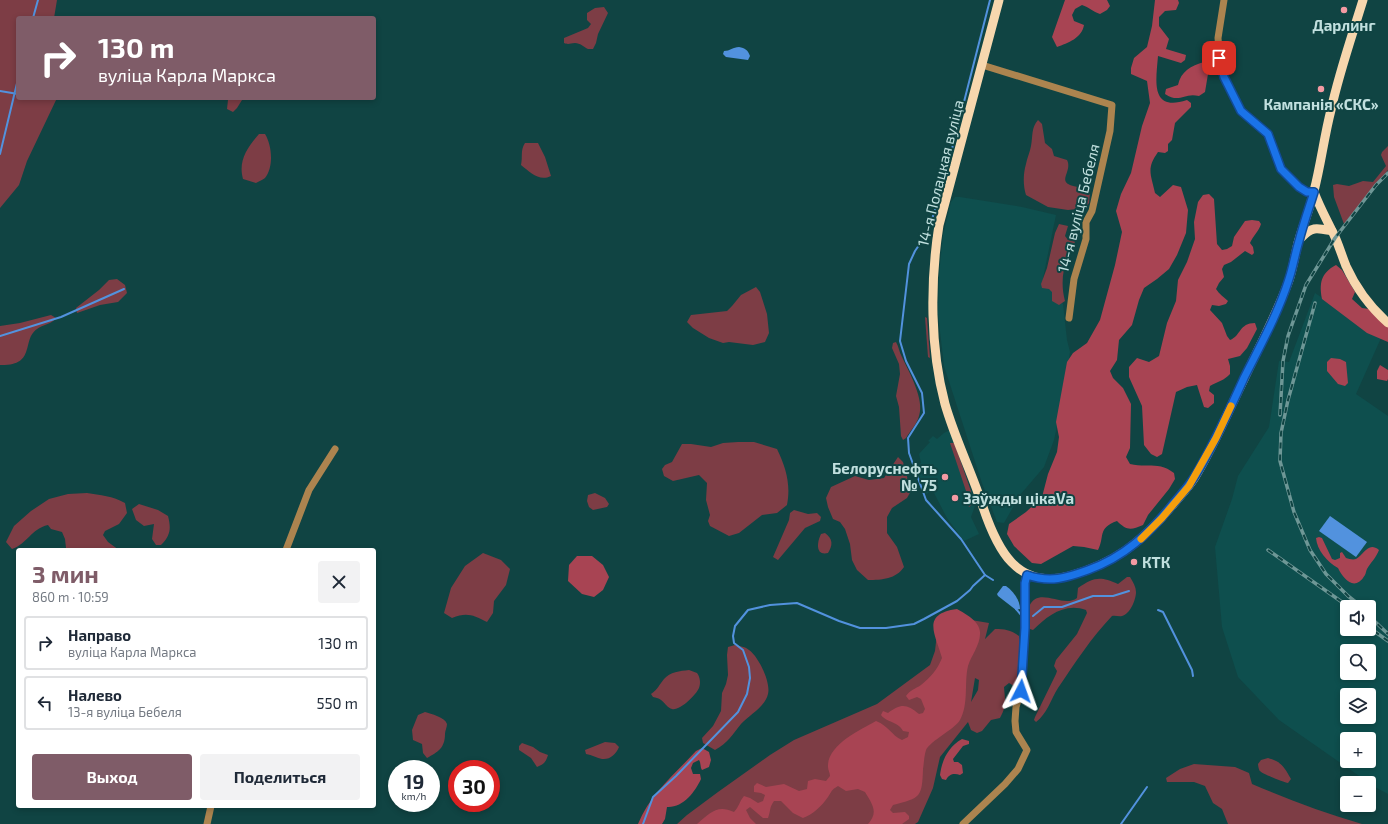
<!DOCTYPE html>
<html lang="ru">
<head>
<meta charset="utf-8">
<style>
  :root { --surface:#fff; --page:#f2f2f3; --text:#1f2937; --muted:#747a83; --line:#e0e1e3; --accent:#7f5c68 }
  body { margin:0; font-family:"Exo 2",sans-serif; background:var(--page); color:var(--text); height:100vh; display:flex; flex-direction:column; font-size:15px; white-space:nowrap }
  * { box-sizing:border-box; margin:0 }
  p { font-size:13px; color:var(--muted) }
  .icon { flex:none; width:22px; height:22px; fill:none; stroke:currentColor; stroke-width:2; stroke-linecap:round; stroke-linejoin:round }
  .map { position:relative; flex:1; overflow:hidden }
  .sheet { position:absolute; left:16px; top:548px; width:360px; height:260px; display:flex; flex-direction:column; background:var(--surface); border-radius:4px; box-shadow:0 2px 6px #0003 }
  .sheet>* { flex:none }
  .top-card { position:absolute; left:16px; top:16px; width:360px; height:84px; border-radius:4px; box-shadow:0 2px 6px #0003; background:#7f5c68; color:#fff; overflow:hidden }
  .fabs { position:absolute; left:1340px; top:600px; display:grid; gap:8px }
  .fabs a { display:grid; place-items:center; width:36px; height:36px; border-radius:4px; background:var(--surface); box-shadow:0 2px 6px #0003; font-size:20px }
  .speed { position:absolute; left:388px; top:760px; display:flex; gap:8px; font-size:20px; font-weight:700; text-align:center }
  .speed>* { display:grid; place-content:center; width:52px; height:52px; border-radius:50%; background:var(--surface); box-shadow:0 2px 6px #0003; line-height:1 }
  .speed small { font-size:10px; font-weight:400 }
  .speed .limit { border:6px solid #d22; background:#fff; color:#111 }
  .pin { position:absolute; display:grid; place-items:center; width:34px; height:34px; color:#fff; margin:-17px; border-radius:8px; box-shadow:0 2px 6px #0006 }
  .me { position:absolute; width:44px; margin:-22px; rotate:4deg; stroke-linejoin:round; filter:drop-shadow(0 0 3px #0008) }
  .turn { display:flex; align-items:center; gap:14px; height:84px; padding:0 16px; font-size:18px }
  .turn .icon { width:52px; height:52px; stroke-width:2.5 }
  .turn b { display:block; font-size:28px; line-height:34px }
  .round { display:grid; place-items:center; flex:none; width:42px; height:42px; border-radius:4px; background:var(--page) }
  .summary { display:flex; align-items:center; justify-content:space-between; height:68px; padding:0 16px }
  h1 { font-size:24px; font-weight:700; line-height:30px; color:var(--accent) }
  .cta { display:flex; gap:8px; margin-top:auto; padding:8px 16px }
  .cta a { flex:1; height:46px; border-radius:4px; background:var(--accent); color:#fff; font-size:16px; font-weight:700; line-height:46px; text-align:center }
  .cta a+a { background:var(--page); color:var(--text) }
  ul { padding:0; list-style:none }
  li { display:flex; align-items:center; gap:12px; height:54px; margin:0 8px 6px; padding:0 8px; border:2px solid var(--line); border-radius:4px }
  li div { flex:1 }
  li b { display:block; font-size:15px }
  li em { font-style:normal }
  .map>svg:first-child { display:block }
  .built { fill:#0e4f4e; fill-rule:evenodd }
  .green { fill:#7d3d45; fill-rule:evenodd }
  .forest { fill:#a84453 }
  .water { fill:#5292de }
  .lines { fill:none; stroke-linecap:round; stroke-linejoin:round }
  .stream { stroke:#5292de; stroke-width:2 }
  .minor { stroke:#ac844f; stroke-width:7 }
  .major { stroke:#f7d7ae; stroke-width:9 }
  .rail-casing { stroke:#6e9796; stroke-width:3.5 }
  .rail { stroke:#104443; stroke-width:2; stroke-dasharray:6; stroke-linecap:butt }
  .route-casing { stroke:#114b97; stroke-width:10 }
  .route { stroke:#1a73e8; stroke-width:7 }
  .slow { stroke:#f59e0b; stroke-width:7 }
  .poi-dot { fill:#f49aa3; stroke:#104443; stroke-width:1.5 }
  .labels { text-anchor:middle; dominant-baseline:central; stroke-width:4; stroke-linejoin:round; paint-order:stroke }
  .poi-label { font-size:15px; font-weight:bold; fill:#c1e0df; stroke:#104443 }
  .street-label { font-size:15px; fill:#c1e0df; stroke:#104443 }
</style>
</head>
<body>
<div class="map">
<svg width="1388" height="824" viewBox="0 0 1388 824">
  <rect width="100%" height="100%" fill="#104443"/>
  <!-- built -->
  <g class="built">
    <path d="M955,197H960L1022,207L1056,215L1043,278L1063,304L1067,340L1070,352L1064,393L1054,440L1044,467L1020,495L1004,523L997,522L982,483L944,366L938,314L939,275L943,235L951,202Z"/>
    <path d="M1315,293L1381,338L1356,394L1388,416V794L1375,787L1279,720L1238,677L1222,627L1215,547L1232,499L1238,476L1269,427L1279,361L1289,362ZM1347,607H1369V629H1347ZM1347,651H1369V673H1347ZM1347,695H1369V717H1347ZM1347,739H1369V761H1347Z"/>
    <path d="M950,430L976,503L971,517L979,534L964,541L947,518L933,491L926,494L916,467L921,463L919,454L930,442L928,441L933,436L937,439L944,433Z"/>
  </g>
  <!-- green -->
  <g class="green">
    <path d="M0,0H57L54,18H18V98H57L27,161L19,185L0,208Z"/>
    <path d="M604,7L608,13L598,34L596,43L593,49H588C584,47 580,43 575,43C570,43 569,45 564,43V38L588,28L591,24L587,20V13L595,8Z"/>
    <path d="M231,98H240L242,100L237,108L233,112L227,109L228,100Z"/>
    <path d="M1038,120L1042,124L1045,143L1052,149L1054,156L1067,160C1074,174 1049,185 1087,188L1090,193L1089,203L1085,208L1068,210L1048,207L1026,195C1023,186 1023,174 1026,164C1027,158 1030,152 1031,146C1033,136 1031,128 1038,120Z"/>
    <path d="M259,134H265C272,145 274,167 265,178C263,180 259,181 256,183L243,179C238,161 247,148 259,134Z"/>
    <path d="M525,143H538L545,157L551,176C539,182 530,172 521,165C523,156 520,151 525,143Z"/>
    <path d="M1388,146V170L1344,224L1334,197L1333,185L1337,184L1349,186L1363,181L1373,182L1386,166L1381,155L1382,152Z"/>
    <path d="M1059,224L1068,226L1065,236L1068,240L1075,241C1074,247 1070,251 1068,256C1062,271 1061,286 1065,301L1059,305L1052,301V292L1049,289L1042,288L1041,284L1047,268L1055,233Z"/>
    <path d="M117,279L125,285L127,293L118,302L100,305L77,313L76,308L99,290L109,280Z"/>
    <path d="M756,287L760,292L767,314L769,333L765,342L753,345L729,342L723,343L709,338L693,328L687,322L691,315L727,311L732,306L741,295Z"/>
    <path d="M51,315L56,318C51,325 43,324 37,329C21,340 37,366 0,365V326L20,323Z"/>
    <path d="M925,317L927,318L930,358L928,357Z"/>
    <path d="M896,342C899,347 899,352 902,357C909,372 925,400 919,416C917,424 910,431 906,438L903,440L901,436L899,407L896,396L900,374L899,364L892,348L893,343Z"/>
    <path d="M738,442H754L777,449C786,468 791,484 787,505L777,513L762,515L739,533L729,536L710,526L708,521L710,515L706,500L707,483L699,475L673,481L664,476L662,469L665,465L672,462L682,444H691L711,447L723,443Z"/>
    <path d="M950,443H954L955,445L974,500V503L969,507L967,502L969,500Z"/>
    <path d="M898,457L903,462L911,491L907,498L892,508L887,517V533L897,547L904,567C896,579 882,580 868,580L857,570L852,560L850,544L845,529L840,522L833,519L828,507L826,498L831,487L855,476L869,480L884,478Z"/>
    <path d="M87,493C100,495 113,496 125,503L127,513L119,524L105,531L103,535L108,542L119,550H68L66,548L65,539L62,532L51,529L48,525C31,529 27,544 12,549L6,542L14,526L31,511L49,499L68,494Z"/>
    <path d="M595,493L605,498L609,504L607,507L593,510L589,507L587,501L588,495Z"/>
    <path d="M139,504L158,510L168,516C171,528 171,535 161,545H156L152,539L154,524L144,526L136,520L132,509Z"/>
    <path d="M794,510L808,514L817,513L821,517L820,521L805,528L778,560L773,557L789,520L790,513Z"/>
    <path d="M825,533C833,539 833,545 828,553C815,556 817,542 821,534Z"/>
    <path d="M483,553L501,560L510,569L506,585L494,601L493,613L487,622C473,615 467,612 452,618L444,613L451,588L465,566Z"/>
    <path d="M1127,577H1130C1133,582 1136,587 1136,592C1136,600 1130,614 1122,616C1119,617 1115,615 1112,616C1091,638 1075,663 1058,688C1051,699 1047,714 1036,722L1034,720L1035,717L1056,674L1057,671L1054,666L1056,660L1077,634L1087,613L1086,610C1065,602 1047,616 1033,630L1030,629C1027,621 1026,615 1029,607C1038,585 1063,609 1077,598L1078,588C1094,577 1100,576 1118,584Z"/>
    <path d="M971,620L989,623L985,639L995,629C1005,629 1011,630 1019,636L1021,650L1018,682L1014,686L1009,683L1004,687C1005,701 1007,705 1000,718L991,720L982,731L977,733L971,730L968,722L940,757L933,788L918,822L915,824H677L687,815L718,792L770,755L794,740L877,704L930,665L935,651L938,624ZM975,678L979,680L978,690L971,702Z"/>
    <path d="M735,645C739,646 746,647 749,650C759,657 771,683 768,694C765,707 749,715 741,724C732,735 728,743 715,750L703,743L702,738L713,726L721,711L722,693L726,684L728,675L727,655L728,647Z"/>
    <path d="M689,670L697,673C700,677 701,683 699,688C696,695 680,711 672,709C664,706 665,699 653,697L651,694C658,689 659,685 664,679C670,672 680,671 689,670Z"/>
    <path d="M425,712C431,714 445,717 447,724C447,727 445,731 445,734C445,748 438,752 427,758L423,753L422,744L413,740L412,730L418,715Z"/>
    <path d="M605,742L615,743L619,747C616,754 610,760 602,759C597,758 592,755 586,754L585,750Z"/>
    <path d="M522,743L533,747L540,752L548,755C546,762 544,764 537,767L531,758L519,750V746Z"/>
    <path d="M1268,758C1282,762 1284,767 1291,779L1288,783C1284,782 1262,774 1260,771C1259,771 1258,765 1258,764L1261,760Z"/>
    <path d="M1194,764L1235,767L1249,773L1252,784C1288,799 1324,813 1362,824H1228L1222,809L1213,803L1205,786L1194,782H1167L1166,778L1180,769Z"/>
  </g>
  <!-- forest -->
  <g class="forest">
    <path d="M1065,0H1107L1110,6L1107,10L1100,14C1093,12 1089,7 1082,5L1075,9L1072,15L1074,21L1084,25C1082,38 1068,43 1057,47L1052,37Z"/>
    <path d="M1155,0H1178L1179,3L1176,10L1165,11L1159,17V26L1169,39L1166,49L1186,55L1185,60L1181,63L1158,56C1156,81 1150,112 1187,100L1191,103V107L1175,123L1172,140L1168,144V151L1165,153L1158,152C1146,169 1151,174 1155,193L1160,197L1173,185L1181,187L1188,210L1186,233L1177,255L1169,269L1157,279L1144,288L1139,300L1132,325L1119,340L1117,360L1110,371L1113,378L1123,388L1131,404L1130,448L1126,457L1130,464C1146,468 1159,461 1174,473L1175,479L1169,489L1148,515L1143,525C1131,530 1127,531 1117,521C1097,528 1105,537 1098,550L1084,547L1073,546L1041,564L1032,563L1014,546L1007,534L1009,524L1026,512L1042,497L1048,474L1057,452L1059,437L1056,422L1067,362L1073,353L1087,343L1100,320L1115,265L1122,232L1116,211L1121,194L1131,173L1142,126L1150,103L1147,81L1131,74V68L1134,58L1147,47L1152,26Z"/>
    <path d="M1204,62H1212L1214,66L1208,74L1205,92L1199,96C1184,92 1180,104 1165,94L1166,89L1178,85C1181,71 1191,66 1204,62Z"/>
    <path d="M1209,194L1214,199L1217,244L1222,250L1227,249L1232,246L1234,237L1245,221L1252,220L1259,221L1261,224C1259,231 1253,236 1250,243L1253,247L1254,253L1252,255L1245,251L1231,262L1224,265L1222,269L1224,277L1219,283L1216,289C1219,294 1224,297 1228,301L1226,304L1219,306L1212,305L1210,310L1222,323L1227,336L1230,340C1241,336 1239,323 1255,323L1257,329L1247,348L1240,356L1228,359L1230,366V374C1225,380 1217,382 1210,386L1209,391L1214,395V403L1208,408L1204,407L1197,385L1187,387L1176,392L1162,454L1157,457L1151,454L1144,445L1142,406L1129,377V367L1137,358L1149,362L1159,356L1167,323L1176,301L1178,280L1187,262L1195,239L1194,222L1198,202L1203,195Z"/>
    <path d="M1336,265L1342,270L1355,292L1352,299L1362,308L1369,309L1388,327V342L1367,333L1322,299C1319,283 1321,273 1336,265Z"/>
    <path d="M1331,358L1340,359L1346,362L1348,383L1345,386L1338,384L1327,371V362Z"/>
    <path d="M1380,365L1388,370V379L1387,381L1377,379V371Z"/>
    <path d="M1319,537L1322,538L1332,559L1335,560L1340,558V553L1342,552L1346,558C1349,559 1353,560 1356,559C1364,555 1368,541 1379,550C1376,558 1371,562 1367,569C1366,571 1366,573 1365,575C1355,592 1344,580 1338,568C1327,562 1317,550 1316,538Z"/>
    <path d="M577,556H592L603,565L609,577L603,590L594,597L582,594L568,581L569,565Z"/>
    <path d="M957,609C966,614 981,622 980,634C980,645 971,656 968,666C964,683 969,704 960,720C955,729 930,741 926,750C924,756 924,763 923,769C922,797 921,798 893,805L890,810L893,813L905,812L909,816V819L902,824H868C879,812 872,804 865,792L858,789L846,791L838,786C831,790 832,791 828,797C822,806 812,815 803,818L793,813L781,801H774C769,808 771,810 768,818H763L750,807L746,810L750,818L756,824H697C710,813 717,804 734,812C739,807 739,802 744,796L750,798L758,803L763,801L765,795L761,793L754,792V786L757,783L766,787L784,784L799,791L807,789L808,781L815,779L826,781L830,776C830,773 828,770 828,767C827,745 860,730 876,721C889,726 891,735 902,740L908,737L909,732L903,731C898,721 887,723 881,715L883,711L888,713C901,703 907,704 919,714L923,713L925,709L921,699L917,697L909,700L906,696C910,690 915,689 921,685C931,677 937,670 942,658C936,635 920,614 957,609Z"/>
    <path d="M962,739L969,741V744L963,746L953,759L954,762H958L962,765L963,773L960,775C954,773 949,774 946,780L942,779L940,775C942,760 948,747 962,739Z"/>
    <path d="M702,748L709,752L711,760L709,767L702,770L701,768L700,762L699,760L693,763L691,768L693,774H700L701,779C695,792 683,808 667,807L665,819L662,824H638C650,794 675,774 696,751Z"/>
  </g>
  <!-- water -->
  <g class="water">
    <path d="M739,47C745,48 748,50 750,56L748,60L726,57L723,54L724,51C730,51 733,47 739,47Z"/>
    <path d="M1330,516L1367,542L1356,557L1319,531Z"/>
    <path d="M1003,586H1006C1013,591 1020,600 1020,609L1016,610L998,596L997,594Z"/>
  </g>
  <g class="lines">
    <!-- stream -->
    <g class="stream">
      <path d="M990,0L943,184L928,232L915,251L909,264L900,341L906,361L922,393L924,413L908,438L909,453L926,500L961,539L985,575L993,580"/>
      <path d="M33,18L38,0"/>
      <path d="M0,91L18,94"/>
      <path d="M39,98L46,99"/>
      <path d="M0,154L18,79"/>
      <path d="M0,336L61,317L124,289"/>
      <path d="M1016,609L1022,616"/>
      <path d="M1158,610L1163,612L1192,670L1193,676"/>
      <path d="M1033,616L1044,607H1062L1093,596H1113L1129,591"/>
      <path d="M643,824L653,797L676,776L738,712L747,694L750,678L749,667L743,650L734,643L733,636L735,626L748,610L770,605L797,603L839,621L860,628H886L914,624L924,619L957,601L970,590L973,586L985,575"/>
      <path d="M1121,824L1147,787"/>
    </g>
    <!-- minor -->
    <g class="minor">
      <path d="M1224,0L1218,38L1220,61L1224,77L1241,111L1268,134L1281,169L1299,187L1307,192H1314"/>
      <path d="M982,65L1112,105L1110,131L1092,211L1086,222V239L1074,279L1069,318"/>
      <path d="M286,550L309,490L335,449"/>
      <path d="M207,824L211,806"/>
      <path d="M963,824L1005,784L1018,769L1027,750L1016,732L1015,721L1016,707L1021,691L1025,628V583L1027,575"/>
    </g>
    <!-- major -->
    <g class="major">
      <path d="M999,0L939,225C930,282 930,348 945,404C955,439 972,473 983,507C997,549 1017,590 1069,576C1114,564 1142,542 1171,507C1179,497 1188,488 1195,477C1214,446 1228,412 1244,379C1259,347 1277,314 1289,280C1293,268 1295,255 1298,243C1303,225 1310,208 1314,191C1321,164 1324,137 1331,110C1339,73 1352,36 1363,0"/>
      <path d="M1314,192C1320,208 1328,222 1335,237C1339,246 1342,256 1346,266C1356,288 1370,307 1388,323"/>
      <path d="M1301,238C1312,226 1317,228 1332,231"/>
    </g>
    <!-- rail casing -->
    <g class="rail-casing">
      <g id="rail">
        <path d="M1315,303L1288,400L1281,433L1280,461L1294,512L1310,550L1326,574L1348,596L1362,607"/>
        <path d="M1280,415L1283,361L1288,336L1306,285L1335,238L1376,185L1388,173"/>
        <path d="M1268,550L1349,607"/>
        <path d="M1369,616L1388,634"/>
        <path d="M1374,631L1388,641"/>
      </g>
    </g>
    <!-- rail -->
    <use href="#rail" class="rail"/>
  </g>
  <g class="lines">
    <!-- route casing -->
    <g class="route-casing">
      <path id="route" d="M1021,691L1025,628V583L1027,575C1050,583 1066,578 1088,570C1124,557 1149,534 1173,504C1181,495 1189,486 1195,476C1214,445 1229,411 1244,378C1260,346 1278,314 1289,279C1293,267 1295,254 1299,241C1303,225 1309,208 1314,192H1307L1299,187L1281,169L1268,134L1241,111L1224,77L1219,58"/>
    </g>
    <!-- route -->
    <use href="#route" class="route"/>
    <!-- slow -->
    <path class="slow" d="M1141,539L1162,518L1189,486L1216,438L1231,406"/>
  </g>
  <!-- markers -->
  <g class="poi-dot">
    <circle cx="1344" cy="10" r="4"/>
    <circle cx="1321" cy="89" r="4"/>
    <circle cx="945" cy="477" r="4"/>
    <circle cx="955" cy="498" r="4"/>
    <circle cx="1134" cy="562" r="4"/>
  </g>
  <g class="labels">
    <!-- poi labels -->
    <g class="poi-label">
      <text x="1344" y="25">Дарлинг</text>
      <text x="1321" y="104">Кампанія «СКС»</text>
      <text x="937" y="468" text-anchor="end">Белоруснефть<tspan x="937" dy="17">№ 75</tspan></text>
      <text x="963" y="498" text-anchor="start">Заўжды цікаVа</text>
      <text x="1142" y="562" text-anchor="start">КТК</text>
    </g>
    <!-- street labels -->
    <g class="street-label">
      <text transform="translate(940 173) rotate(-76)">14-я Полацкая вуліца</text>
      <text transform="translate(1078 208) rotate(-76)">14-я вуліца Бебеля</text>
    </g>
  </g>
</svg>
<div class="fabs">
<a><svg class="icon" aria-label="sound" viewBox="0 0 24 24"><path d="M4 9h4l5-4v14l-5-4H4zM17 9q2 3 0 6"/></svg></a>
<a><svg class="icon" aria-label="search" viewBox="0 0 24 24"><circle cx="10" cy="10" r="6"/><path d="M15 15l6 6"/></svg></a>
<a><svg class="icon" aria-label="layers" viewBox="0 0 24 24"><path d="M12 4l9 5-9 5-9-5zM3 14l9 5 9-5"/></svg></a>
<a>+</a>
<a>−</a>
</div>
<div class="speed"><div>19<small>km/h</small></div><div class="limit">30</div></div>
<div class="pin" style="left:1219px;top:58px;background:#d93025"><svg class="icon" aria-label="arrive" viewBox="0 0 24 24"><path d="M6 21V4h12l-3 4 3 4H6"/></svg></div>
<svg class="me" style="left:1021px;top:691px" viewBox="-20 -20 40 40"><path d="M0-17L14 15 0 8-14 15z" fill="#1a73e8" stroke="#fff" stroke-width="4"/></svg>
<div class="top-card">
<div class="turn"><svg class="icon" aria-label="right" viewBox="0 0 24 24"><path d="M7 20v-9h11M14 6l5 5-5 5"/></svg><div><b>130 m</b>вуліца Карла Маркса</div></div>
</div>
<section class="sheet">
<div class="summary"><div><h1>3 мин</h1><p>860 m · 10:59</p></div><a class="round"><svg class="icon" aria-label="close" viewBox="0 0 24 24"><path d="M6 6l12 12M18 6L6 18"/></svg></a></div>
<ul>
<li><svg class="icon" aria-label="right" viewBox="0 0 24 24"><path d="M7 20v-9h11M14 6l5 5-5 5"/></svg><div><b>Направо</b><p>вуліца Карла Маркса</p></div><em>130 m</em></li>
<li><svg class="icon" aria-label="left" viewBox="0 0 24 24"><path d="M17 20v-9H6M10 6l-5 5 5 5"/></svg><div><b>Налево</b><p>13-я вуліца Бебеля</p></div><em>550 m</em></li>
</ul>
<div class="cta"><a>Выход</a><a>Поделиться</a></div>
</section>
</div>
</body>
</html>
